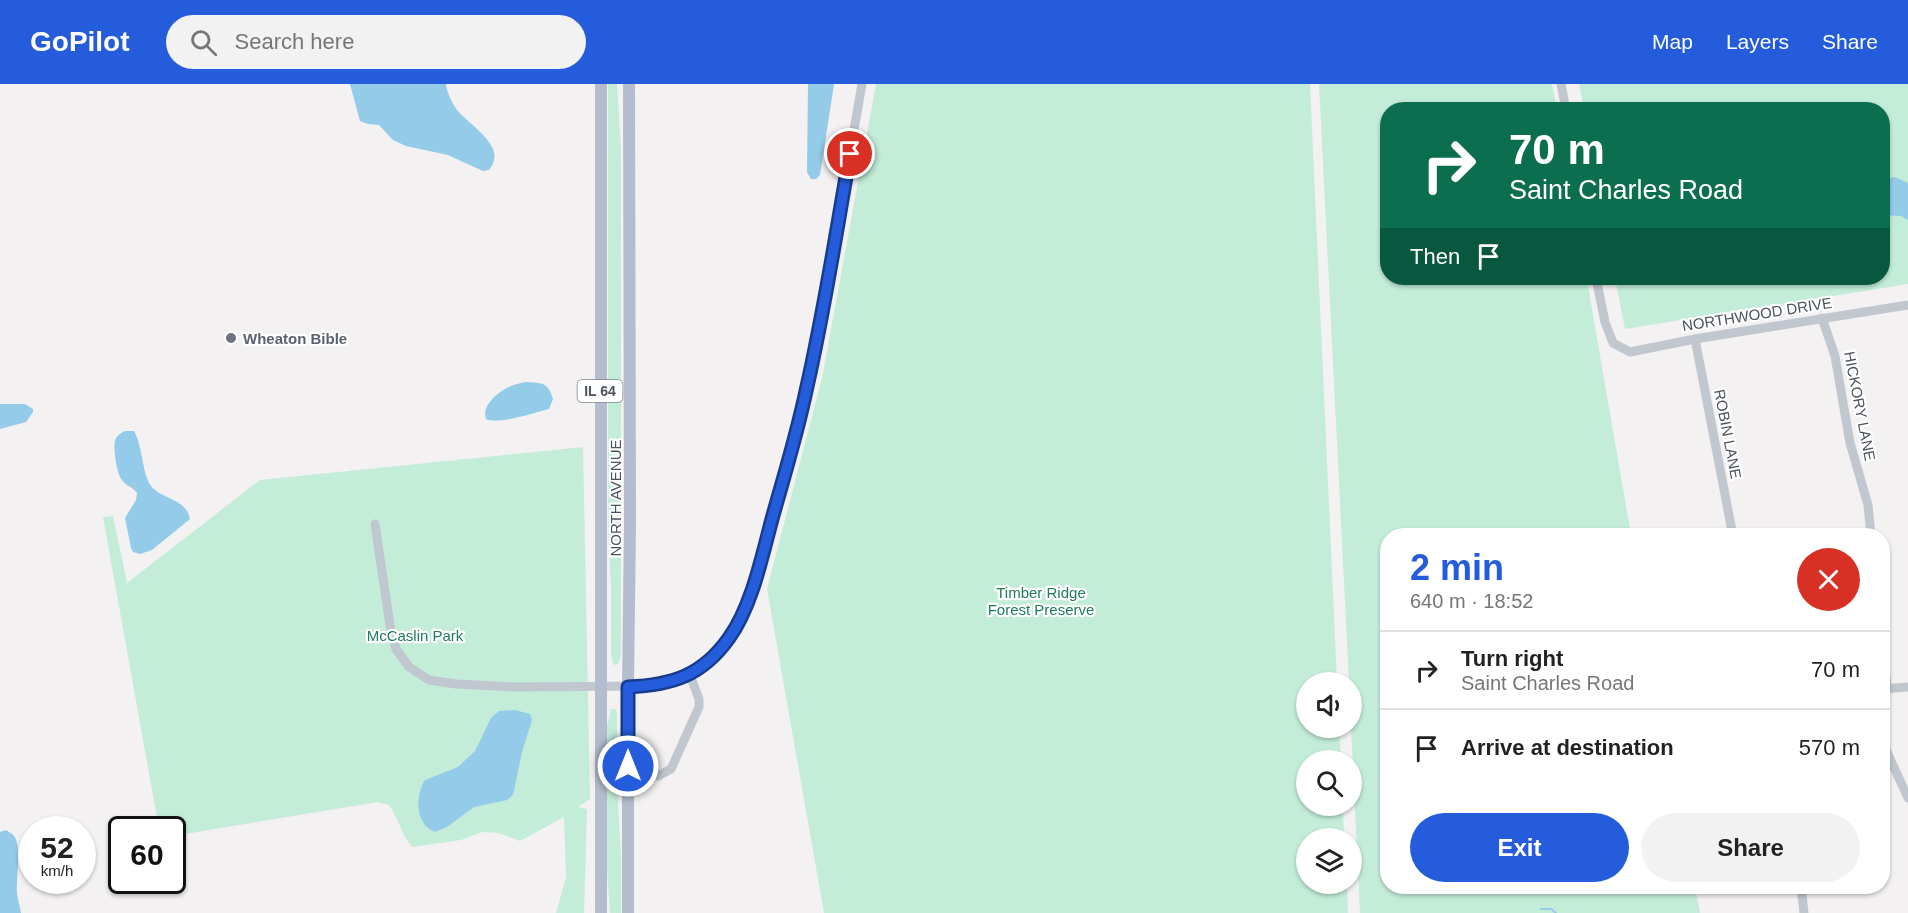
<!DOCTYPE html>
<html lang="en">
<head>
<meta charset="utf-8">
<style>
  :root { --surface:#fff; --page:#f2f2f2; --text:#222; --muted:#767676; --line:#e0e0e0; --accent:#245cdb }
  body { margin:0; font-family:Helvetica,sans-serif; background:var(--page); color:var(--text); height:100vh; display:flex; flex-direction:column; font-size:22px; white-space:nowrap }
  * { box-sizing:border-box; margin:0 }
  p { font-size:20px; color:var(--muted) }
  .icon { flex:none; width:33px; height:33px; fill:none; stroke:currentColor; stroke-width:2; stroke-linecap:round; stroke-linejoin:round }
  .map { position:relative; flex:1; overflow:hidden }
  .panel { position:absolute; left:1380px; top:444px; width:510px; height:366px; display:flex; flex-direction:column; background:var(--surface); border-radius:24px; box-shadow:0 2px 4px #0004 }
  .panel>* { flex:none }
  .hud { position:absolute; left:1380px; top:18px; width:510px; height:183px; border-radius:24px; box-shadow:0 2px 4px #0004; background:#0b6e4f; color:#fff; overflow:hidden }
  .tools { position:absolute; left:1296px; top:588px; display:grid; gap:12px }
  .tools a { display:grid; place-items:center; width:66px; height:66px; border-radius:50%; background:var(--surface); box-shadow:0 2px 4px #0004; font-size:30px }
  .speed { position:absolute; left:18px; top:732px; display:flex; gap:12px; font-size:30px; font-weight:700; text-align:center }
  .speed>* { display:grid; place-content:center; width:78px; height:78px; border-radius:50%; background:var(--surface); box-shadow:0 2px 4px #0004; line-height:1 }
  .speed small { font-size:15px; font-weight:400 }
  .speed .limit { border:3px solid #111; border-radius:9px; background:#fff; color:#111 }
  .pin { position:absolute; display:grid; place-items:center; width:51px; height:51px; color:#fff; margin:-26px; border:3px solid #fff; border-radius:50%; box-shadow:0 2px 6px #0007 }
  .me { position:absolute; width:66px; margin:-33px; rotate:0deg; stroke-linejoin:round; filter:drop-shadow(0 0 4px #0008) }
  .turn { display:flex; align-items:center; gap:21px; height:126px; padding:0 30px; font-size:27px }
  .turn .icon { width:78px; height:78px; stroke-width:2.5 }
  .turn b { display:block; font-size:42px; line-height:51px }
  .then { display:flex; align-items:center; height:57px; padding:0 30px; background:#0003; gap:12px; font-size:22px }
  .round { display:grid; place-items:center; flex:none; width:63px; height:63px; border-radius:32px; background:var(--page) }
  .summary { display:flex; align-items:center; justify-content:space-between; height:102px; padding:0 30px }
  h1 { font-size:36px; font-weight:700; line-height:45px; color:var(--accent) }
  .action { display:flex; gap:12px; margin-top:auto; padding:12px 30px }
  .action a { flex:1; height:69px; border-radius:36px; background:var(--accent); color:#fff; font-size:24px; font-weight:700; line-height:69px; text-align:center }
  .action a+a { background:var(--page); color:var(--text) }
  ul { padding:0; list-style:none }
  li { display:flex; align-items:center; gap:18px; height:78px; padding:0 30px; border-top:2px solid var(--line) }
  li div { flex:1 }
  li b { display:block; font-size:22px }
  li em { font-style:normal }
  header { display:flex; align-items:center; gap:36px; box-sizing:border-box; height:84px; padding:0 30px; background:var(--accent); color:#fff }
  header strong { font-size:28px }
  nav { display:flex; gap:33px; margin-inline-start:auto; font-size:21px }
  .search { width:420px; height:54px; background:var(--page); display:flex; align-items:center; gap:15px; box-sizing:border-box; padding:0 21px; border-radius:33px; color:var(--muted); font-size:22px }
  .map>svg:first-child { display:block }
  .green { fill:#c3edd9 }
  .water { fill:#93cbe8 }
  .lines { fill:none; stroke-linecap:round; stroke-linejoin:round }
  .stream { stroke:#93cbe8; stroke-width:2 }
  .minor { stroke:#c0c7cf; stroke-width:9 }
  .major { stroke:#b3bdce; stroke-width:12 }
  .route-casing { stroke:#173c8e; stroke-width:15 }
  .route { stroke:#245cdb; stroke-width:10 }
  .worship-dot { fill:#6b7280; stroke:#fff; stroke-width:2 }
  .labels { text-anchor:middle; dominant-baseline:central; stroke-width:4.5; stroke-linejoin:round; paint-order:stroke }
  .shield { fill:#fff; stroke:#80868e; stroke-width:1.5 }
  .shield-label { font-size:14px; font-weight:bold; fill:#4a525e }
  .street-label { font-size:15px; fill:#4a525e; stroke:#fff }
  .worship-label { font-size:15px; font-weight:bold; fill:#5b616d; stroke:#fff; text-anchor:start }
  .park-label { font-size:15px; fill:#1d7c59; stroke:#fff }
</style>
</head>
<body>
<header>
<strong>GoPilot</strong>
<div class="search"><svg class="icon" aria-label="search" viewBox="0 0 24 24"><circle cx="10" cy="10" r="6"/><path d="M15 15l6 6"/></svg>Search here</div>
<nav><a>Map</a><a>Layers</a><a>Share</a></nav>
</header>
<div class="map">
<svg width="1908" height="829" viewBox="0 0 1908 829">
  <rect width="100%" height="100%" fill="#f3f1f1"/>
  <!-- green -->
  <g class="green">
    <path d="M608,0H617L621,66V572L618,580L614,581L611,572V505L608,441Z"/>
    <path d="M876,0H1310L1337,598H1306V644H1339L1341,676H1306V722H1343L1344,754H1306V800H1347L1348,829H824L767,505L822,294Z"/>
    <path d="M1319,0H1552L1557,25L1388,26V194H1590L1591,201L1588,202L1631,451L1388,452V802L1695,803L1700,829H1360L1351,644L1352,598H1349Z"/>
    <path d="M1579,0H1908V200L1625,245L1615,194L1602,196V194H1882V26L1584,25Z"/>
    <path d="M583,363L590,715L578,723L587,725L584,829H556L566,793L564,733L520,757L499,749L482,748L461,756L412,763C401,750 399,735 389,721L378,718L173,752L172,746L159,745L103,433L113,432L127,499L260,396Z"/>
    <path d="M611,625H616L617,629V702L621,771V829H610L607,786V642Z"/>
  </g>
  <!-- water -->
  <g class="water">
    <path d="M350,0H446C447,9 452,19 457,26C470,42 509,63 489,86L483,87L448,71L406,62L393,56L379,41L368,40L360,37Z"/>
    <path d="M808,0H834L820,91L816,95H811L807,88Z"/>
    <path d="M1895,93L1908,99V136L1901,132L1883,131V95Z"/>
    <path d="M526,298C542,299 548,298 553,315L549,325C533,329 498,341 486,335C481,321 499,307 511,302C515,300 521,299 526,298Z"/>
    <path d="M0,320H25L33,325V328L26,338L0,345Z"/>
    <path d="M125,347H134C143,363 142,390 151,402C162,416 186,414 190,435L152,466L140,470L133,468L131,464L125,434L136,416L137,409C133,403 126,402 122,396C117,391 113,364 115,357C116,352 121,349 125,347Z"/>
    <path d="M515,626L530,630L532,636L522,668L513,711L507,716L474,723L447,743L435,748C415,741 415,712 425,696L458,683L475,667L491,634L499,627Z"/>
    <path d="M6,746C7,747 13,750 14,752C22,761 16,796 17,810C18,816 20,823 21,829H0V748Z"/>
  </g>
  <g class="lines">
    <!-- stream -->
    <path class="stream" d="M1541,825H1551L1556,829"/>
    <!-- minor -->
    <g class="minor">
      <path d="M1561,0L1566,26"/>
      <path d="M1596,194L1605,238L1613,259L1630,268L1695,255L1908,221"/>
      <path d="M1822,234L1835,272L1850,359L1868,421L1871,452"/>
      <path d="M1695,255L1733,452"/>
      <path d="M375,440L391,548L396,565L409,583L429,596L456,600L516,603L643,602L668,599L690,591L701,583L719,566L735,545L748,515L764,466L802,329L821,234L862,0"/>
      <path d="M1882,549L1887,604L1882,626"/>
      <path d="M1883,605L1908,603"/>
      <path d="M1882,657L1908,714"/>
      <path d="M658,692L671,685L699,623V615L690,591"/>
      <path d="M1801,802L1804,829"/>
    </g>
    <!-- major -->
    <g class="major">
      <path d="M601,0V829"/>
      <path d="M628,829V603L630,438L629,0"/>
    </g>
  </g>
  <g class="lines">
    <!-- route casing -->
    <g class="route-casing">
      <path id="route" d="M628,682V603C672,601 702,592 729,554C752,522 762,472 772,435C784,392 797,350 806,307C824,229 836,149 850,70"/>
    </g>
    <!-- route -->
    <use href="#route" class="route"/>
  </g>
  <!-- markers -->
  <circle class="worship-dot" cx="231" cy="254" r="6"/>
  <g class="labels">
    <!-- shield labels -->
    <rect class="shield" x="577.5" y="296" width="45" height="22" rx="4.5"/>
    <g class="shield-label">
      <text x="600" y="307">IL 64</text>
    </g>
    <!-- street labels -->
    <g class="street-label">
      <text transform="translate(1757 230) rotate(-9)">NORTHWOOD DRIVE</text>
      <text transform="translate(1860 322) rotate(79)">HICKORY LANE</text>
      <text transform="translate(1728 350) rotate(79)">ROBIN LANE</text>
      <text transform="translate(615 414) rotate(-90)">NORTH AVENUE</text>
    </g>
    <!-- worship labels -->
    <g class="worship-label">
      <text x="243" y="254">Wheaton Bible</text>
    </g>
    <!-- park labels -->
    <g class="park-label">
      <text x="1041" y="508">Timber Ridge<tspan x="1041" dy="17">Forest Preserve</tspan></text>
      <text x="415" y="551">McCaslin Park</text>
    </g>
  </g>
</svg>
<div class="tools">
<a><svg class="icon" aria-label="sound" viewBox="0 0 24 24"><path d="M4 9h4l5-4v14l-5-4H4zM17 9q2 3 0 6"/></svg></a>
<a><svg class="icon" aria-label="search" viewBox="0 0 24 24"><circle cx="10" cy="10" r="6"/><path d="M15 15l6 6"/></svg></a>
<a><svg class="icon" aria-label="layers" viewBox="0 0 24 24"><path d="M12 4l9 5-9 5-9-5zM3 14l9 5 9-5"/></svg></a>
</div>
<div class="speed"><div>52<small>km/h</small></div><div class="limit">60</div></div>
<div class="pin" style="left:850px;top:70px;background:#d93025"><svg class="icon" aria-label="arrive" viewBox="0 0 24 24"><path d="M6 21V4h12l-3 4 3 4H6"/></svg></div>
<svg class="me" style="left:628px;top:682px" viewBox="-20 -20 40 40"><circle r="17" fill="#245cdb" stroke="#fff" stroke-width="3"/><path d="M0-11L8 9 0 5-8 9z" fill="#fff"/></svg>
<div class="hud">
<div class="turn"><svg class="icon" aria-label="right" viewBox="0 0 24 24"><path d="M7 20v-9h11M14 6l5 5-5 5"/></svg><div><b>70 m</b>Saint Charles Road</div></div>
<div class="then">Then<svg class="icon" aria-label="arrive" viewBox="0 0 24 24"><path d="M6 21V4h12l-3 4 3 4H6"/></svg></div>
</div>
<section class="panel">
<div class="summary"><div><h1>2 min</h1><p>640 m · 18:52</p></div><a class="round" style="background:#d93025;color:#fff"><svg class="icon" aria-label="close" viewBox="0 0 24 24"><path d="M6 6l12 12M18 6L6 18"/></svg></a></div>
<ul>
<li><svg class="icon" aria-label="right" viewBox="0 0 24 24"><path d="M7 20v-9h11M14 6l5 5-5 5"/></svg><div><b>Turn right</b><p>Saint Charles Road</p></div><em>70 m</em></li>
<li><svg class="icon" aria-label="arrive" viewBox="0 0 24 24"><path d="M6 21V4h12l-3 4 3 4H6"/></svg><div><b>Arrive at destination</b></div><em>570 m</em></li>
</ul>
<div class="action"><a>Exit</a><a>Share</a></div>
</section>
</div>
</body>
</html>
